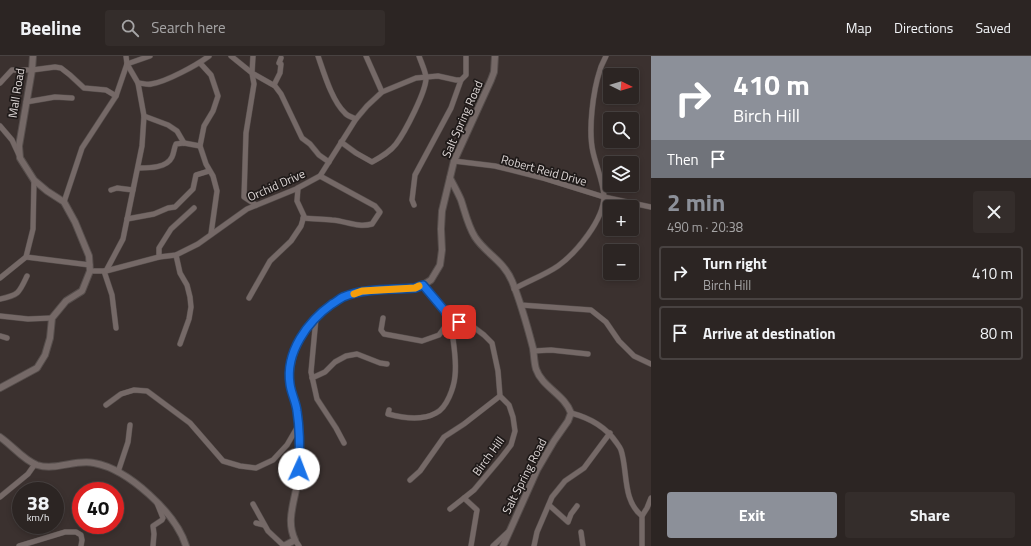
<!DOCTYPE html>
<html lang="en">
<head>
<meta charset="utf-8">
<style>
  :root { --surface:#2c2523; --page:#342d2b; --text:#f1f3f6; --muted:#a6a5a6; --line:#484241; --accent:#8c9099 }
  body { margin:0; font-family:"Titillium Web",sans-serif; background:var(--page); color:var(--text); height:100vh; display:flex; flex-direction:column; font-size:15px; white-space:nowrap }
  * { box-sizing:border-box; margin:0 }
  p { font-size:13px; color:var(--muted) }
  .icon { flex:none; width:22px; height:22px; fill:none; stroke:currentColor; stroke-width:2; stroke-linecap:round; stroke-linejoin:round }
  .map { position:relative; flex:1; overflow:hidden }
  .sheet { display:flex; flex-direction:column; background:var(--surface); width:380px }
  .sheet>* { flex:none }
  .guide { background:#8c9099; color:#fff; overflow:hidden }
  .needle { width:26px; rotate:95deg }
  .controls { position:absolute; left:603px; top:12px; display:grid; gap:8px }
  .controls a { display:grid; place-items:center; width:36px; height:36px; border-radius:4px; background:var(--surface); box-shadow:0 2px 6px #0003,0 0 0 1px var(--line); font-size:20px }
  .speed { position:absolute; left:12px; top:426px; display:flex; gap:8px; font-size:20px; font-weight:700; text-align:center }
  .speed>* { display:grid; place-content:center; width:52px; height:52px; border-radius:50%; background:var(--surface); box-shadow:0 2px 6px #0003,0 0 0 1px var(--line); line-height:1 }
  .speed small { font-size:10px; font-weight:400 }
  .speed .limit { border:6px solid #d22; background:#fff; color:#111 }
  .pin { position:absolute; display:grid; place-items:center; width:34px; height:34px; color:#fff; margin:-17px; border-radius:8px; box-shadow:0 2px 6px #0006 }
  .me { position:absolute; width:44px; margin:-22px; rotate:2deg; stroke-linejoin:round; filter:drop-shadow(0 0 3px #0008) }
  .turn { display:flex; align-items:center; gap:14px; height:84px; padding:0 16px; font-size:18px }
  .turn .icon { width:52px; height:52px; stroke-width:2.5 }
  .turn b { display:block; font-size:28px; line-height:34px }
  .then { display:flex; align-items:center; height:38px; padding:0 16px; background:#0003; gap:8px; font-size:15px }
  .round { display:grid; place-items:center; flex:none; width:42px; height:42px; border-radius:4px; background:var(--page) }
  .overview { display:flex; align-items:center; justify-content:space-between; height:68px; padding:0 16px }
  h1 { font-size:24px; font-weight:700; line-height:30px; color:var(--accent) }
  .cta { display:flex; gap:8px; margin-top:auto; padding:8px 16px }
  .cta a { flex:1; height:46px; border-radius:4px; background:var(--accent); color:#fff; font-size:16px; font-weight:700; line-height:46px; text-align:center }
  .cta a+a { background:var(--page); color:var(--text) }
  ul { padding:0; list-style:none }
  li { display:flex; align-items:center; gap:12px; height:54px; margin:0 8px 6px; padding:0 8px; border:2px solid var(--line); border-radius:4px }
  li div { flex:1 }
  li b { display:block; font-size:15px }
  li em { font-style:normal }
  header { display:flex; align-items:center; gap:24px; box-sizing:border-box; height:56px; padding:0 20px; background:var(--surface); border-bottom:1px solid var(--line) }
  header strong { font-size:19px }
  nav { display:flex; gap:22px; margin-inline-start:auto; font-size:14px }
  .search { width:280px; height:36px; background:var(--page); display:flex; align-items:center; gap:10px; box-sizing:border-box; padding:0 14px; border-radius:4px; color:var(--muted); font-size:15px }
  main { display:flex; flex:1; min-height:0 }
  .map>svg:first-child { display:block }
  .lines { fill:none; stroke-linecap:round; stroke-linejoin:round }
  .minor-casing { stroke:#564e4c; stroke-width:6 }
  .tertiary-casing { stroke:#564e4c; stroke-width:8 }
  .minor { stroke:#756967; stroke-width:5 }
  .tertiary { stroke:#756967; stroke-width:6 }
  .route-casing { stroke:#114b97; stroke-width:10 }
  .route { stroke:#1a73e8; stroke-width:7 }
  .slow { stroke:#f59e0b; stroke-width:7 }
  .labels { text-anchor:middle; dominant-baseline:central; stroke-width:3.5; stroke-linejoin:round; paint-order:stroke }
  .street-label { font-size:12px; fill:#ddd6d5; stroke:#1f1a19 }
</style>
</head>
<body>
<header>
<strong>Beeline</strong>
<div class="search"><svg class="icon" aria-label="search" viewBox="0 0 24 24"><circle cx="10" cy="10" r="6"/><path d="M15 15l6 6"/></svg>Search here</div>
<nav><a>Map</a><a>Directions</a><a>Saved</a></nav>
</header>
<main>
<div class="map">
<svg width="651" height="490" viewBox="0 0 651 490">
  <rect width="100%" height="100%" fill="#3b312f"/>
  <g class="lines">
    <!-- minor casing -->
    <g class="minor-casing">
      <g id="minor">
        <path d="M231,0L252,17L254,28L246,77L244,141L256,149"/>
        <path d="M253,0L252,17L275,30L281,38L302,82L310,88L319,99L329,106"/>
        <path d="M318,0C324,17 332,45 345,57C347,60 352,61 356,63"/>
        <path d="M366,0L382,36"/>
        <path d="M200,7L211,19L218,40L213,55L204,70L200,90L206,108L213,120L217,135L211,178"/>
        <path d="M127,8L150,0"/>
        <path d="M0,27L12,14H32L55,11L61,12L70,19L84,32L106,34L116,40"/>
        <path d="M138,27C142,27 147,29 151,28C166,26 197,9 209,0"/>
        <path d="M274,29L280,17L281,8L279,7L281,2"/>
        <path d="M26,46L55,41L72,42"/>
        <path d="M144,60L168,69L177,75L184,87"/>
        <path d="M0,70L12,84L19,99"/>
        <path d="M341,86L356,97L372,106C381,101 390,96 396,88C405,76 427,34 426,21C425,14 421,6 419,0"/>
        <path d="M454,105L495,110L543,122L604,141L651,151"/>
        <path d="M139,112C149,112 167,112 172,101C174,97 174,92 176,88L184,87L200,90"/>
        <path d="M111,134L117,132L133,134"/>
        <path d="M64,146L82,92L116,40L127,8"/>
        <path d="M414,149L412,144L415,119L451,52L461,24"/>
        <path d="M303,162C313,163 322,163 332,164C346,165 358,172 372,168L380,156L375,150L320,120"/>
        <path d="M127,163L154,158L168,152L175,151L193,133L196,119L209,115"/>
        <path d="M176,199L180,217L187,229L190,241L191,251L189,263L180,288"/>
        <path d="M26,201L90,209"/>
        <path d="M159,201V192L171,173L194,152"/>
        <path d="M90,215H106L159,201L176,199L198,188L247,153L296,133L320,120L356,63L367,50L382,36L416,22L438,20L456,24H461L466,19V0"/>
        <path d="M104,215L112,239L116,272"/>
        <path d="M106,215L123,183L142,90L144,60L138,27L127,8L126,0"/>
        <path d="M0,222L26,201L33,173L34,124"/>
        <path d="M423,229L444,254L450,264L468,267L484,279L492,287L498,315L500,340L509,349L513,361L515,375L511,389L501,402L474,434L464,442L477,454L471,490"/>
        <path d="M514,233C528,225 545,219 558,210C576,197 604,164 604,140C603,125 596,110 593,96C588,74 593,35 600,14C601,9 604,5 606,0"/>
        <path d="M249,242L270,205L291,185L301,170L304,160L297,145L298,132"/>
        <path d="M0,243C19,239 19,237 27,220"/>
        <path d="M521,249L591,254L606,266L619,285L634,300L651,308"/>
        <path d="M0,260L28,263L52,262"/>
        <path d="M316,262L311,316L317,343L336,372L344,387"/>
        <path d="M383,262L381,274L384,278L422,285L439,279L450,264C453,281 457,303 455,320C454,331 447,352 436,357C422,365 403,362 388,358L389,354"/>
        <path d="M0,280L7,282"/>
        <path d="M533,295L551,294L588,298"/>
        <path d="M312,322L325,316L335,306L346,300L357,298L380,307L387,308"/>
        <path d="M106,349L121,338L134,334L147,335L190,367L223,405L240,410L256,412L273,404L287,389L298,370"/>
        <path d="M571,357C590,362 605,370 616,386C618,389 620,391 621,394C628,415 622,444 642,460V490"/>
        <path d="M118,416L128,386L130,369"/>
        <path d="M410,424L420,415L444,381L464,368L500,340"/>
        <path d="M0,441L28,418L35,408"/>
        <path d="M253,448L268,475L284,490"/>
        <path d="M549,449L568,466L571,458L577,450"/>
        <path d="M450,453L464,442"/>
        <path d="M642,460L647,452L651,442"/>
        <path d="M256,467L264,469"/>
        <path d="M581,476L583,490"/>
        <path d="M295,484L299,490"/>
        <path d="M19,490L65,476H76L81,479L82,484L81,490"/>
        <path d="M153,490L154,478L153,470L162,464L163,462L157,447"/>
        <path d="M493,490L508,476"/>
        <path d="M534,490L537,476L552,441L565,425L584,412L610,377"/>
      </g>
    </g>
    <!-- tertiary casing -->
    <g class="tertiary-casing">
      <g id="tertiary">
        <path d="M450,122C454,130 458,137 461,144C465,156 468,170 475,181C486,198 503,204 512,225C521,247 527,269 533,292C534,298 534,306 536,313C542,331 565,339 571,357L568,365L554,385L537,414L503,490"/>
        <path d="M0,332L37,312L45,299L50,282L52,262L66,245L82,235L90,215L89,200L75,166L64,146L47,135L34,124L20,102L19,90L32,14L33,0"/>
        <path d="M0,381C12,389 23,404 37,409C56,415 75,403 94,407C128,413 176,457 186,490"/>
        <path d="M284,490L295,484C286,465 294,448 297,428C299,418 300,408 300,398C300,385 300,366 297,353C295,344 291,335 290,326C288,296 306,266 331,249C335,246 339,243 343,241C366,232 392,233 415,232L423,229L431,224L440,209L442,194L441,173L442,155L454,105L491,24L494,16L495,0"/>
      </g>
    </g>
    <!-- minor -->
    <use href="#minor" class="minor"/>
    <!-- tertiary -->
    <use href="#tertiary" class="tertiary"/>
  </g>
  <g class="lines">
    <!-- route casing -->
    <g class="route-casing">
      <path id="route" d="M299,413C300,393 300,374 297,355C296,346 291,337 290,328C285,296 308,265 332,248C336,246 339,243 343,241C365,232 392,234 415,232L423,229L444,254L450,264L459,266"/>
    </g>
    <!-- route -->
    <use href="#route" class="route"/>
    <!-- slow -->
    <path class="slow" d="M354,238L362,235L415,232L419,230"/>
  </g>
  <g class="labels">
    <!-- street labels -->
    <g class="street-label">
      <text transform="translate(16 37) rotate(-81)">Mall Road</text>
      <text transform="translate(462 63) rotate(-66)">Salt Spring Road</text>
      <text transform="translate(544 114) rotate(15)">Robert Reid Drive</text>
      <text transform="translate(276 129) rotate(-24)">Orchid Drive</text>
      <text transform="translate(488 400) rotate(-54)">Birch Hill</text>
      <text transform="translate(524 420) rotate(-63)">Salt Spring Road</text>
    </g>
  </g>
</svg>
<div class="controls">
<a><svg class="needle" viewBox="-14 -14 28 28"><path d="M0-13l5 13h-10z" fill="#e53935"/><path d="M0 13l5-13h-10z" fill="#a6a5a6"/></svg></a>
<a><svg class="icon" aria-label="search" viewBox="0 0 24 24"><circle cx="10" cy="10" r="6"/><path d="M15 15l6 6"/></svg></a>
<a><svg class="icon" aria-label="layers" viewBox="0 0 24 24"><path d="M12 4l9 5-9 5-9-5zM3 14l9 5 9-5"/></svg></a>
<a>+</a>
<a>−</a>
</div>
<div class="speed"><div>38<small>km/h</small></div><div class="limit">40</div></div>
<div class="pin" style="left:459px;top:266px;background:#d93025"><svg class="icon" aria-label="arrive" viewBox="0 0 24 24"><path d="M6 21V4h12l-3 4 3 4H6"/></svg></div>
<svg class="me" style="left:299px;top:413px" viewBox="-20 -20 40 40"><circle r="19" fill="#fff"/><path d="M0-13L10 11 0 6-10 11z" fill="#1a73e8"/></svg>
</div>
<section class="sheet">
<div class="guide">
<div class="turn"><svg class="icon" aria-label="right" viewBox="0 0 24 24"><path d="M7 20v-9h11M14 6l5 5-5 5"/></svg><div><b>410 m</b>Birch Hill</div></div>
<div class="then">Then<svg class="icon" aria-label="arrive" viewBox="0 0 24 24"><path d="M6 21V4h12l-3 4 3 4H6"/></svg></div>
</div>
<div class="overview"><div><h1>2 min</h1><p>490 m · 20:38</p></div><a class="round"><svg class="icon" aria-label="close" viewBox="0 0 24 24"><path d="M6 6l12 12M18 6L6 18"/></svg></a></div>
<ul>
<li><svg class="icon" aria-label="right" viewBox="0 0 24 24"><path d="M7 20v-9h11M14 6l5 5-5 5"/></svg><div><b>Turn right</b><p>Birch Hill</p></div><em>410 m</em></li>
<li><svg class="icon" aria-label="arrive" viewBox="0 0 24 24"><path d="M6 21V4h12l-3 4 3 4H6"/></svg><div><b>Arrive at destination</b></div><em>80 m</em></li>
</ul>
<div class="cta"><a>Exit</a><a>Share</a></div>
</section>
</main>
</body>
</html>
